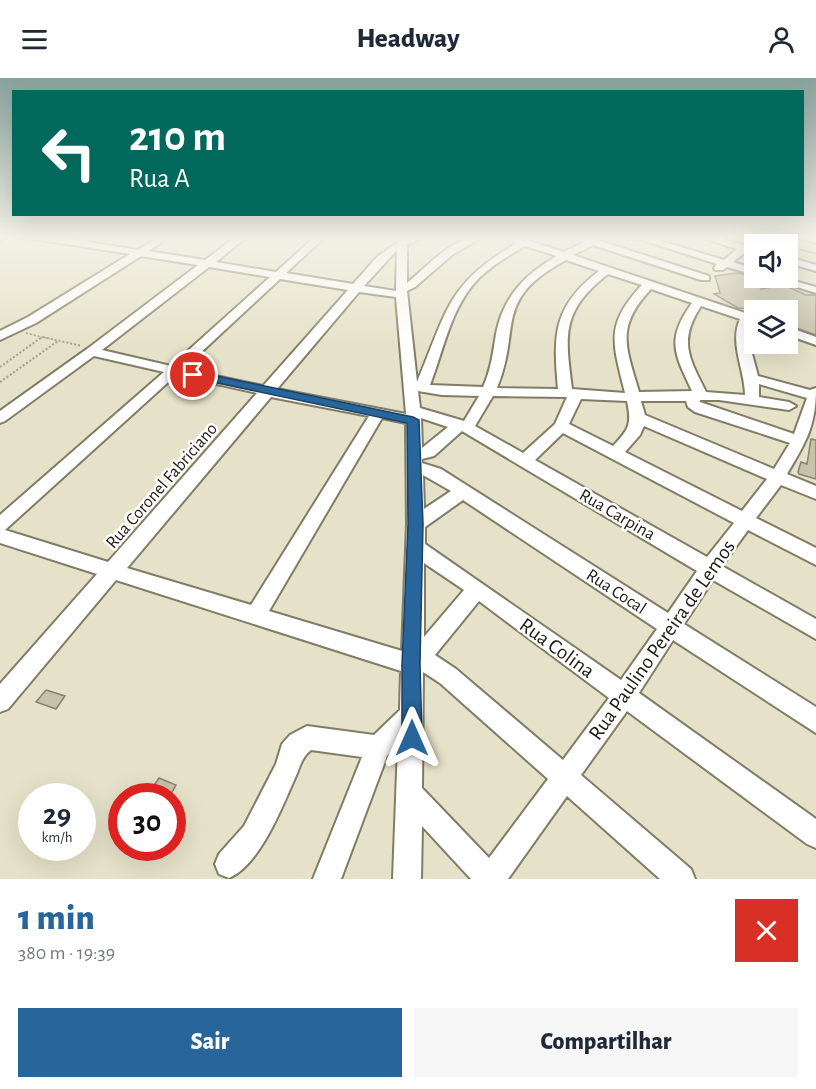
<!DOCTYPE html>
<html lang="pt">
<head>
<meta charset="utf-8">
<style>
  :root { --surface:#fff; --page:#f6f6f7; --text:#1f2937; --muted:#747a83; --accent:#27659b }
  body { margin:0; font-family:"Alegreya Sans",sans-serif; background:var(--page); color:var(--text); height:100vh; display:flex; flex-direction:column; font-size:22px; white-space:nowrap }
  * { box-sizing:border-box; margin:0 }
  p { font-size:20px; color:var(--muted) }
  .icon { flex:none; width:33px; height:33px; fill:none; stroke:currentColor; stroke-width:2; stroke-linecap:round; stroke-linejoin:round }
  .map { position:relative; height:801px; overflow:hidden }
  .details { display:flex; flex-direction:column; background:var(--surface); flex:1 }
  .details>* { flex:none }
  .banner { position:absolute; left:12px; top:12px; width:792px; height:126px; border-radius:0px; box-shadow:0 6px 24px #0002; background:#00695c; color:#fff; overflow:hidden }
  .tools { position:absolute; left:744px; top:156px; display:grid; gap:12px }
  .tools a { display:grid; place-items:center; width:54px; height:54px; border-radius:0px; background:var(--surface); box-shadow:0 6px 24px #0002; font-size:30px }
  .speed { position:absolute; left:18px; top:705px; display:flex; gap:12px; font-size:30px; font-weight:700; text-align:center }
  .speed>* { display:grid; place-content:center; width:78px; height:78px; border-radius:50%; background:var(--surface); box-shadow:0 6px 24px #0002; line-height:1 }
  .speed small { font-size:15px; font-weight:400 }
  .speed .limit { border:9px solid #d22; background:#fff; color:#111 }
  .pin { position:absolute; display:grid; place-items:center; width:51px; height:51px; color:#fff; margin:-26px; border:3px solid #fff; border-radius:50%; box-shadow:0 2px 6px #0007 }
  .me { position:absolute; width:66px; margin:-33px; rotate:0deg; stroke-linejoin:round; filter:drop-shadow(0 0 4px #0008) }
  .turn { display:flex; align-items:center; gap:21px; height:126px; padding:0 18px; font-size:27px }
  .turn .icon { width:78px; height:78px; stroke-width:2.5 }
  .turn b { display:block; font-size:42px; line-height:51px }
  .round { display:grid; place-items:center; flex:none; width:63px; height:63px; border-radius:0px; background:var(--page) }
  .overview { display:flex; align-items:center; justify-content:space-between; height:102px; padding:0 18px }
  h1 { font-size:36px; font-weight:800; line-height:45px; color:var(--accent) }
  .cta { display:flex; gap:12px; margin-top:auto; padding:12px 18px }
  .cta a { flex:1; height:69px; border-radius:0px; background:var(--accent); color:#fff; font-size:24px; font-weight:800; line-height:69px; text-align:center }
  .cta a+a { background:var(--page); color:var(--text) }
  header { display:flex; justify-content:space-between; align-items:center; height:78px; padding:0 18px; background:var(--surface); font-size:27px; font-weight:800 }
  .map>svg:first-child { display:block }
  .built { fill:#ddd7b8 }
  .building { fill:#c7c3ab; stroke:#86826c; stroke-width:1.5 }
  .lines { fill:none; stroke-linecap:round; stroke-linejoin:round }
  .minor-casing { stroke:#807c66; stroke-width:4 }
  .major-casing { stroke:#9f9457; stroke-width:3 }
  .path-far1 { stroke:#a29e8b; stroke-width:1.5; stroke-dasharray:2 2; stroke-linecap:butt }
  .path { stroke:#a29e8b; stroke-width:2; stroke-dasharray:2 2; stroke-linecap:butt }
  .minor { fill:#fff; fill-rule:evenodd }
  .major { fill:#f0e6b0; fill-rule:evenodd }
  .route { fill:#27659b; stroke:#194265; stroke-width:1.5 }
  .labels { text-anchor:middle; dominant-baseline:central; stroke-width:5; stroke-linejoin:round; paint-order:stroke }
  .street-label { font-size:18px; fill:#1c1a12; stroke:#fff }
  .near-street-label { font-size:21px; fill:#1c1a12; stroke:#fff }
</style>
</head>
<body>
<header><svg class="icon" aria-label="menu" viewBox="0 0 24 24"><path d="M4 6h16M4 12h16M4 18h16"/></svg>Headway<svg class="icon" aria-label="person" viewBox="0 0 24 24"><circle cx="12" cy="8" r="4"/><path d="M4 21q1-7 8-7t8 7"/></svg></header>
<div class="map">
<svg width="816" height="801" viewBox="0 0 816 801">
  <rect width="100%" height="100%" fill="#e6e2c9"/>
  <!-- built -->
  <path class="built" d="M770,200L816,213V259L788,250V232H754V238L713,224L758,217L760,211Z"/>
  <!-- building -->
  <g class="building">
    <path d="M738,195L767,201L761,211L784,207L806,217H816V257L788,247V232L738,230L714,216L720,215L715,198Z"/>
    <path d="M811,361L816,362V401L799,396L798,394L801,384L807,386Z"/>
    <path d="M46,612L65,618L56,631L36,624Z"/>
    <path d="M159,700L176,707L171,716L153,709Z"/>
  </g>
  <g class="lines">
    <!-- minor casing -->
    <g class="minor-casing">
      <g id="minor">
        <path d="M0,158H7L0,162Z"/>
        <path d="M30,158H51L138,172L160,158H171L148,173L205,182L237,158H248L216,184L276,194L316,158H326L286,195L353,206L378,178L397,165V158H407V160L425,158L407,167V205C429,187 453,158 484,158L452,177L415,209L407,213L417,304C447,234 446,206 517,165L501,158H515L564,174L584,164L570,158L591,160L606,158L600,163L709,198V202H701L593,167L573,177L754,238V245L750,246V268L758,298L810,312L816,310C816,348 806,364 787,396L816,408V421L781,407L756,440L816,470V487L748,452L722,488L816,541V561L713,502L684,546L816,629V655L673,562L639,615L816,741V770L807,766L627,633L581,697L691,791L695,801H660L567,718L508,801H471L422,748L421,801H393L398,667L387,678L341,801H313L362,679L311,672C301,680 300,689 295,700C282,729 260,787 229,800L219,796L215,786L219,776L244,748L276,686L282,666L290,657L307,648L374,657L400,632L401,593L116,502L8,631L0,634V606L97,496L0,465V437L164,294L94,278L5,343L0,345V333L87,271L198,187L141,178L36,245L0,262V253L28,239L130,176L35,161ZM525,168L557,178C525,196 503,219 496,256C493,274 491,292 483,309L430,307C444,271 451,228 479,200C493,187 509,177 525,168ZM397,172L396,213L364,208ZM566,182L599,193C553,228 553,257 558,311L497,310C522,248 492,222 566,182ZM209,189L270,199L171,288L102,272ZM608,196L642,207C604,247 613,266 625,315L572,311C565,256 561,233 608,196ZM280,201L348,212L263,308L183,291ZM651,211L692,225C666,261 674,275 692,313L639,314C626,269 615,249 651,211ZM359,214L396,219L406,336L277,311ZM701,228L740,241C729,265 745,293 745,317L706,314C689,280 678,263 701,228ZM176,297L257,315L108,484L5,452ZM759,306L807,320L794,356L700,324V322H719L789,332L796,328L789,324L759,319ZM418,313L442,317L479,318L464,343L420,330ZM493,318L565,319H567L555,346L523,375L475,348ZM271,319L369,338L251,527L127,490ZM581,321L627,323C632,347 629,351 613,368L569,346ZM641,323H686L688,329L695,334L790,365L774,391L645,337ZM382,340L406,345L407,446L402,573L269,533ZM421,340L448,349L422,370ZM644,348L767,401L742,433L625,374L640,357ZM462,353L697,493L668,535L441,391L422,385V381L434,378ZM563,355L734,445L707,479L535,382ZM423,397L451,413L424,431ZM463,422L657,551L621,602L425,466V449ZM424,485L464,512L424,559ZM479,523L609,620L563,682L456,591L435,577ZM423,594L440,605L548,701L489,780L422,710Z"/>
        <path d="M630,158H644L724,182L737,171L697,158H712L743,167L755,158H766L752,169L754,174H746L733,184L754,191V197L727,189L723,192H715L714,190L717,186Z"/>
        <path d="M788,179L816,187V193L788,185Z"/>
        <path d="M769,200H784L816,209V215Z"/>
        <path d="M788,249L816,259V267L788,257Z"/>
      </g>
    </g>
    <!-- major casing -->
    <g class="major-casing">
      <path id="major" d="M764,158H783L816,167V175L766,161Z"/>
    </g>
    <!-- path-far1 -->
    <g class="path-far1">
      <path d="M26,255L50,261"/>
      <path d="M40,261L42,259"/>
    </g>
    <!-- path -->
    <g class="path">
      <path d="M43,259L82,268"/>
      <path d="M0,289L42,259"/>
      <path d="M0,304L58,263"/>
    </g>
    <!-- minor -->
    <use href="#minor" class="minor"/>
    <!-- major -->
    <use href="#major" class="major"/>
  </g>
  <!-- sky -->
  <linearGradient id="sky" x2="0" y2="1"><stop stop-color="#88a29c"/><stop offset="0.59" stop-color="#f4f2e7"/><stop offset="1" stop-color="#f4f2e7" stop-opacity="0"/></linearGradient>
  <rect width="816" height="270" fill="url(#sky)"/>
  <!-- route -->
  <path class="route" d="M193,293L413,339L419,342L423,446L420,586L422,660L419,667L412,670L405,667L402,660V586L408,446L407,345L189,299L188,297Z"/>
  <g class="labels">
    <!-- street labels -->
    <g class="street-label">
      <text transform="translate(162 408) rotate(-49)">Rua Coronel Fabriciano</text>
      <text transform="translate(617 437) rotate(30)">Rua Carpina</text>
      <text transform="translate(616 514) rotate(33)">Rua Cocal</text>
    </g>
    <!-- near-street labels -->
    <g class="near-street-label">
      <text transform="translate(662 562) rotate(-55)">Rua Paulino Pereira de Lemos</text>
      <text transform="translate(557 570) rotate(36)">Rua Colina</text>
    </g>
  </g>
</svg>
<div class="tools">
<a><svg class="icon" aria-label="sound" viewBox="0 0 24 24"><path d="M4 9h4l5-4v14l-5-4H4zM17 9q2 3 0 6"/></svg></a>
<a><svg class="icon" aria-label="layers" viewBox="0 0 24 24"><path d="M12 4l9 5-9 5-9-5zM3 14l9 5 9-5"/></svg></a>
</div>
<div class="speed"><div>29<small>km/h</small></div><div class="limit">30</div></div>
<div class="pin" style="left:193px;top:297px;background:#d93025"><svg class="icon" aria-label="arrive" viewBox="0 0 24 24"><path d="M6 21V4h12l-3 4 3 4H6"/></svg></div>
<svg class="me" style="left:412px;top:660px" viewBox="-20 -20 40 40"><path d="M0-17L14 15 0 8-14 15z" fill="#27659b" stroke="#fff" stroke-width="4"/></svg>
<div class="banner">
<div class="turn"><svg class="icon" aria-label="left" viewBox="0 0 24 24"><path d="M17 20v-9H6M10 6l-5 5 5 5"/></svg><div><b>210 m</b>Rua A</div></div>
</div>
</div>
<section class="details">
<div class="overview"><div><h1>1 min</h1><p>380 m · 19:39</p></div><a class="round" style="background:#d93025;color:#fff"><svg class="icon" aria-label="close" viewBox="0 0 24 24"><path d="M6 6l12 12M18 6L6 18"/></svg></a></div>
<div class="cta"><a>Sair</a><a>Compartilhar</a></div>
</section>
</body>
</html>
